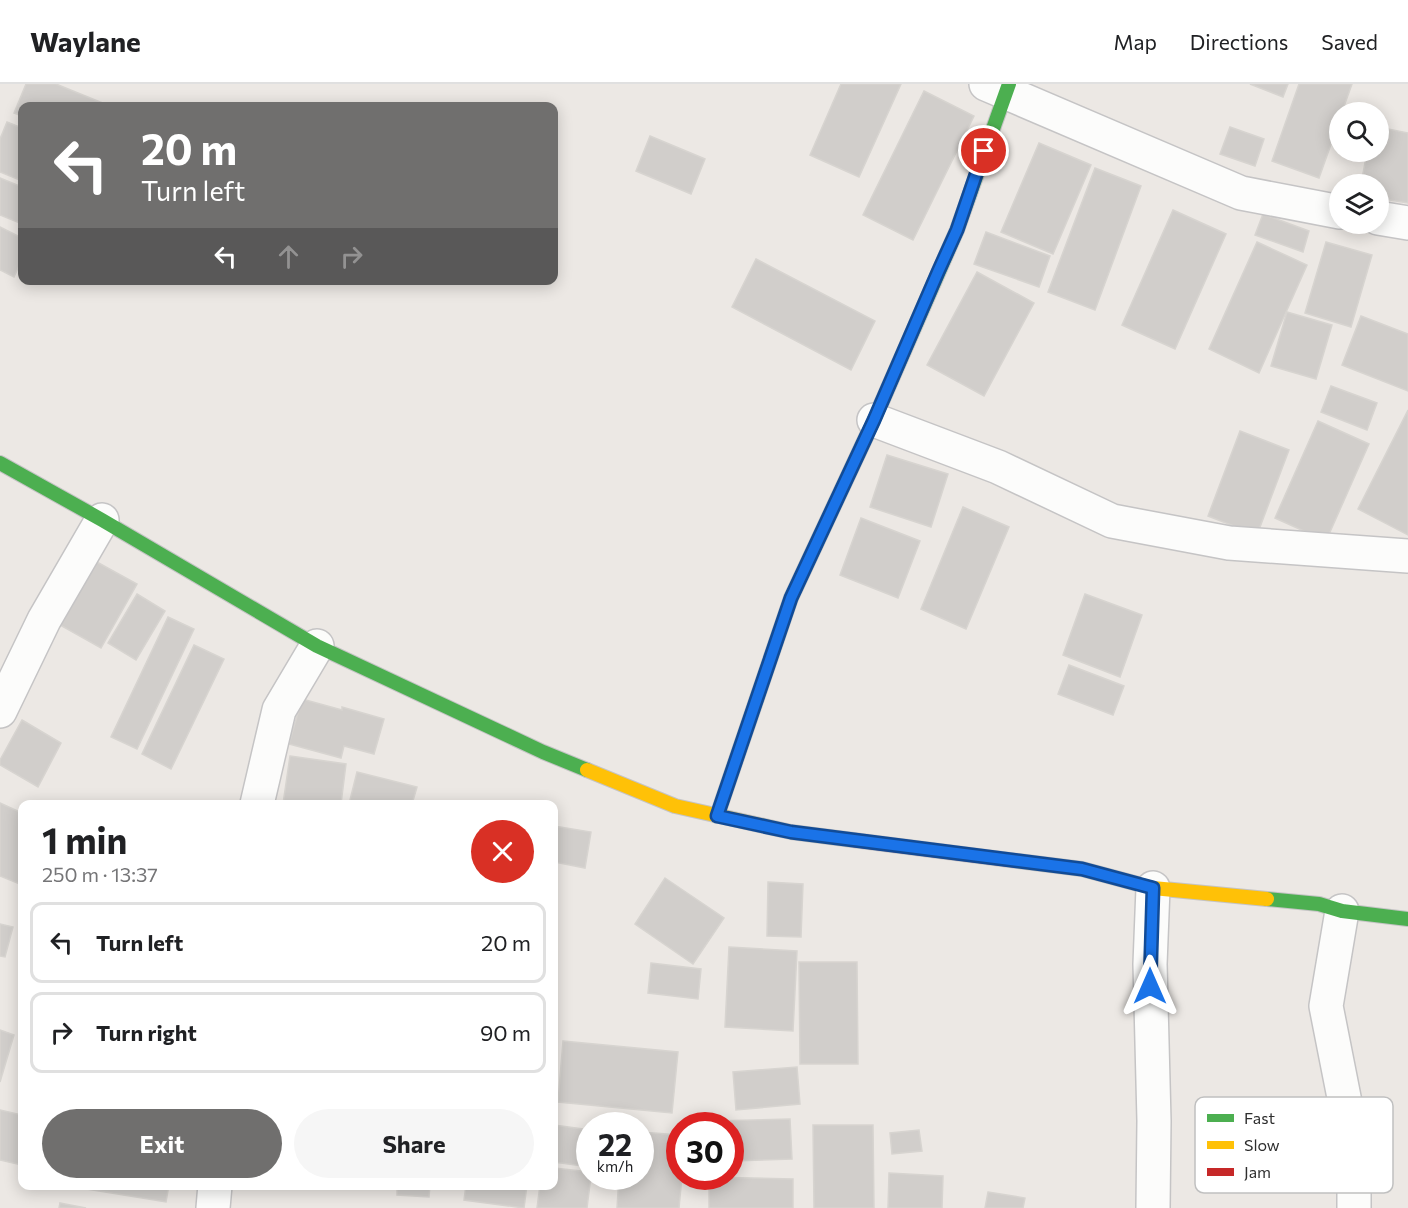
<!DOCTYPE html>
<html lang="en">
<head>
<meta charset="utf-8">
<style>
  :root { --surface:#fff; --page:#f6f6f6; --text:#202124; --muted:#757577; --line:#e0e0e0; --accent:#706f6e }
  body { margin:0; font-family:Commissioner,sans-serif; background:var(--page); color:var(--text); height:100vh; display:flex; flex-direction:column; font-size:22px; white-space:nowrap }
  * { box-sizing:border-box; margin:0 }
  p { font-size:20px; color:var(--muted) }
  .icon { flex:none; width:33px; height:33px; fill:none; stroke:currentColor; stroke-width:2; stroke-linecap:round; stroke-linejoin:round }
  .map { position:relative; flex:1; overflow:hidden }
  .sheet { position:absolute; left:18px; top:716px; width:540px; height:390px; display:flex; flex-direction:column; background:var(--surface); border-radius:12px; box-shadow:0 3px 15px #0003 }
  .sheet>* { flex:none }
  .hud { position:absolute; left:18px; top:18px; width:540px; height:183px; border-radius:12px; box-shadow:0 3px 15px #0003; background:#706f6e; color:#fff; overflow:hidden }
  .buttons { position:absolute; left:1329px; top:18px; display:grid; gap:12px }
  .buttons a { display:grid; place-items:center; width:60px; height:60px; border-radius:50%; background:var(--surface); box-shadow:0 3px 15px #0003; font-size:30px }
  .speed { position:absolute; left:576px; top:1028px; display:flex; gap:12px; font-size:30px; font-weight:700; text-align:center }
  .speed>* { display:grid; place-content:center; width:78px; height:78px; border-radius:50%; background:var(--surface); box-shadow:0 3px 15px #0003; line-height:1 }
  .speed small { font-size:15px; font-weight:400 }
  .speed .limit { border:9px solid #d22; background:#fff; color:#111 }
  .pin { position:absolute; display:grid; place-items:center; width:51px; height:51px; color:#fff; margin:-26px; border:3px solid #fff; border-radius:50%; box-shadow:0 2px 6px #0007 }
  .me { position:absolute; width:66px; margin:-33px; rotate:0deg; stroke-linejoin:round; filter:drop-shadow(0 0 4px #0008) }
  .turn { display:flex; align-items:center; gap:21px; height:126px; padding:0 24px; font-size:27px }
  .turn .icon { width:78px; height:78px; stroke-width:2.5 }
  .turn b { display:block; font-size:42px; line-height:51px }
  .lanes { display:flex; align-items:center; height:57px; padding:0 24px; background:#0003; justify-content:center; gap:30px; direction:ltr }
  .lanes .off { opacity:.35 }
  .round { display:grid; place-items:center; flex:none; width:63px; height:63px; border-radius:32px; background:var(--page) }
  .summary { display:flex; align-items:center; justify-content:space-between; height:102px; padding:0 24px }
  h1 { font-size:36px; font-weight:700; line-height:45px }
  .action { display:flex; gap:12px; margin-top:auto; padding:12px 24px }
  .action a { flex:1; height:69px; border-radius:36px; background:var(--accent); color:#fff; font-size:24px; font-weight:700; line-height:69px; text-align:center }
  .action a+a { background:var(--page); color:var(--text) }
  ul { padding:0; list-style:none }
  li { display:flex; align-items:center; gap:18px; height:81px; margin:0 12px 9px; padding:0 12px; border:3px solid var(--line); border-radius:12px }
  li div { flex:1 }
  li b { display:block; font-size:22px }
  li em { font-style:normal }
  header { display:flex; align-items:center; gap:36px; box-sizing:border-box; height:84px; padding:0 30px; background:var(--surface); border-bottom:2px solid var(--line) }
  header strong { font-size:28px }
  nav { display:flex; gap:33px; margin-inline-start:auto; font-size:21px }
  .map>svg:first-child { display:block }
  .building { fill:#d1cecb; stroke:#d7d4d0; stroke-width:1.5 }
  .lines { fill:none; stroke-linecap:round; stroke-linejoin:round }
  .street-casing { stroke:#c5c4c5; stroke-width:36 }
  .fast-casing { stroke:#c5c4c5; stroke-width:16 }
  .slow-casing { stroke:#c5c4c5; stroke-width:16 }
  .jam-casing { stroke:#c5c4c5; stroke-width:16 }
  .street { stroke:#fcfcfb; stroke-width:33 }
  .fast { stroke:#4caf50; stroke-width:14 }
  .slow { stroke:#ffc107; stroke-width:14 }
  .jam { stroke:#c62828; stroke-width:14 }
  .route-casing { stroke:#114b97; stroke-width:15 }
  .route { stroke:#1a73e8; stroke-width:10 }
  .key { fill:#fff; stroke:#c0c0c0; stroke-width:1.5 }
  .key-label { font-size:16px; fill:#2e2e2e }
</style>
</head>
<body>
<header>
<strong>Waylane</strong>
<nav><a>Map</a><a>Directions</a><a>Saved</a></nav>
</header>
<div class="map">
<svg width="1408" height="1124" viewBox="0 0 1408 1124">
  <rect width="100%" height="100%" fill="#ece8e4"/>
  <!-- building -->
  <g class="building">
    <path d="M26,0H56L110,22H22V32L14,29Z"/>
    <path d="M841,0H901L859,93L810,71Z"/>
    <path d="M1250,0H1288L1283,13Z"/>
    <path d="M1299,0H1352L1342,28H1340V35L1319,94L1272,77Z"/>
    <path d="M924,7L974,32L913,156L863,131Z"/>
    <path d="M7,38L22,44V97L0,88V55Z"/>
    <path d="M1230,43L1264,55L1255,82L1220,70Z"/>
    <path d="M1378,43L1408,49V119L1378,114V100H1361L1367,68H1378Z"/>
    <path d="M650,52L705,75L691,110L636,87Z"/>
    <path d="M1039,59L1091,81L1053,170L1001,148Z"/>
    <path d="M1095,84L1141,102L1095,226L1048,208Z"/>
    <path d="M0,94L22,103V140L0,131Z"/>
    <path d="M1173,126L1226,150L1175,265L1122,241Z"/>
    <path d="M1263,130L1309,147L1303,168L1255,151Z"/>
    <path d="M0,143L22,154V175L14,193L0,186Z"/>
    <path d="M986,148L1050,172L1039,203L974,180Z"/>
    <path d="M1257,158L1307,181L1259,289L1209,265Z"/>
    <path d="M1326,158L1372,171L1351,243L1305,229Z"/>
    <path d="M756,175L875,237L851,286L732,223Z"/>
    <path d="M977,188L1034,219L984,312L927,281Z"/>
    <path d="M1287,228L1332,241L1316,295L1271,282Z"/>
    <path d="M1361,232L1408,250V307L1342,281Z"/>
    <path d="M1331,302L1377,319L1367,346L1321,328Z"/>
    <path d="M1408,326V451L1358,425Z"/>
    <path d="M1318,337L1369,360L1326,457L1275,434Z"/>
    <path d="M1240,347L1289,366L1257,451L1208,432Z"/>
    <path d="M887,371L948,390L931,443L870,423Z"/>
    <path d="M963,423L1009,443L966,545L921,525Z"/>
    <path d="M861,434L920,457L898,514L840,491Z"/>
    <path d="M95,477L137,500L101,564L60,541Z"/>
    <path d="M137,510L165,527L136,576L108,559Z"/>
    <path d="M1085,510L1142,531L1120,593L1063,571Z"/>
    <path d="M168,533L194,545L137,665L111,653Z"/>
    <path d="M194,561L224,575L171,685L142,670Z"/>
    <path d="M1069,581L1124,602L1113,631L1058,610Z"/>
    <path d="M302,615L342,626V623L384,635L374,670L344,662L341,674L289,660Z"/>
    <path d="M22,636L61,659L38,703L0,681V676Z"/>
    <path d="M290,672L346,680L341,720H283Z"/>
    <path d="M357,688L417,703L412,720H349Z"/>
    <path d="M0,719L22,729V801L0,792Z"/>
    <path d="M554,742L591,748L585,784L554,778Z"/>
    <path d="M665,794L724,834L693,880L635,840Z"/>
    <path d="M768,798L803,800L801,853L767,852Z"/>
    <path d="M0,840L13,843L5,873L0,872Z"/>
    <path d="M729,863L797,867L793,947L725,943Z"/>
    <path d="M799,878H857L858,980H800Z"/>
    <path d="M651,879L701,885L698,915L648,909Z"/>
    <path d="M0,946L14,951L0,998Z"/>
    <path d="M563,957L678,968L672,1029L558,1018Z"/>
    <path d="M797,983L800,1020L736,1026L733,988Z"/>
    <path d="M0,1026L22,1031V1081L0,1076Z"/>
    <path d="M790,1035L792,1075L730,1077V1041H711V1037Z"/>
    <path d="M554,1041L590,1046V1083L554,1078Z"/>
    <path d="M813,1041H873L874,1124H814Z"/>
    <path d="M919,1046L922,1067L892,1070L890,1049Z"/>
    <path d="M640,1048L680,1051V1092H682L679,1124H617L619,1092H640Z"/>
    <path d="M554,1084L590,1088L591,1092L587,1124H537L540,1101H554Z"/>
    <path d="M889,1089L943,1092L942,1124H888Z"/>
    <path d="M709,1093L793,1095V1124H709Z"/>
    <path d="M81,1101H169L166,1118L81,1104Z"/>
    <path d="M276,1101H301V1105Z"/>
    <path d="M397,1101H430L429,1113L397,1111Z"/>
    <path d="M466,1101H527L524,1124L464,1116Z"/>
    <path d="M988,1108L1025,1114L1023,1124H985Z"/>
    <path d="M60,1119L86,1124H59Z"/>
  </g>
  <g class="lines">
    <!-- street casing -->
    <g class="street-casing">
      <g id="street">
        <path d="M986,0L1241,109L1340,128"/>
        <path d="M1378,134L1408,139"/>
        <path d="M874,336L998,383L1112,437L1229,459L1408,472"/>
        <path d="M0,627L44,536L102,436"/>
        <path d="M257,720L279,626L317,562"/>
        <path d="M1342,827L1326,922L1354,1064V1124"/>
        <path d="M213,1124L215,1101"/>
        <path d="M1153,1124L1154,1037L1150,880L1153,804"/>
      </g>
    </g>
    <!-- fast casing -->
    <g class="fast-casing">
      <g id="fast">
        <path d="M0,379L102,436L317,562L543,668L587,686"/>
        <path d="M717,732L791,514L874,336L957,146L1009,0"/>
        <path d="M1267,815L1319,820L1342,827L1408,835"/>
      </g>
    </g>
    <!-- slow casing -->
    <g class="slow-casing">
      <g id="slow">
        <path d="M587,686L675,722L791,748L853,756"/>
        <path d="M1018,777L1082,785L1153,804L1267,815"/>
      </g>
    </g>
    <!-- jam casing -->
    <g class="jam-casing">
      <path id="jam" d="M853,756L1018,777"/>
    </g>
    <!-- street -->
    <use href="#street" class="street"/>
    <!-- fast -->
    <use href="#fast" class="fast"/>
    <!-- slow -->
    <use href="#slow" class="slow"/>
    <!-- jam -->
    <use href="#jam" class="jam"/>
  </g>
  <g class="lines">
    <!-- route casing -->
    <g class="route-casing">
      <path id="route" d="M984,67L957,146L938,188L874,336L791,514L717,732L791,748L1082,785L1153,804L1150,902"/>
    </g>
    <!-- route -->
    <use href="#route" class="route"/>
  </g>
  <!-- legend -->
  <rect x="1195" y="1013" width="198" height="96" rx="9" class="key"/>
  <rect x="1207" y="1030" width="27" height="8" fill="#4caf50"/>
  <rect x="1207" y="1057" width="27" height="8" fill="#ffc107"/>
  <rect x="1207" y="1084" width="27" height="8" fill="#c62828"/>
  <g class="key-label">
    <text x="1244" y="1040">Fast</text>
    <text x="1244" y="1067">Slow</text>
    <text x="1244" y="1094">Jam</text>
  </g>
</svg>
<div class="buttons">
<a><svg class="icon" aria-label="search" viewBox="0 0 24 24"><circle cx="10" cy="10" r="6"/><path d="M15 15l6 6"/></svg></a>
<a><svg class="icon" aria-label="layers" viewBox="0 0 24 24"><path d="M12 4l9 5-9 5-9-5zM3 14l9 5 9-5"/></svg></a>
</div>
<div class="speed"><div>22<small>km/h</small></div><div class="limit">30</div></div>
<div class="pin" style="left:984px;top:67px;background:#d93025"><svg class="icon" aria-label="arrive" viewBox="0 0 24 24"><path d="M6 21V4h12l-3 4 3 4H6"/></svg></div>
<svg class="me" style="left:1150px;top:902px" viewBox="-20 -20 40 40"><path d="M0-17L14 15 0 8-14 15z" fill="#1a73e8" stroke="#fff" stroke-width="4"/></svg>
<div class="hud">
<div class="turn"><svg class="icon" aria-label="left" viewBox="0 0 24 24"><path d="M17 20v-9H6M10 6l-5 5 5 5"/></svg><div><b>20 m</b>Turn left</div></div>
<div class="lanes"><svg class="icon" aria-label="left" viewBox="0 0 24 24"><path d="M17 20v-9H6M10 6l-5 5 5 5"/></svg><svg class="icon off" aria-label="ahead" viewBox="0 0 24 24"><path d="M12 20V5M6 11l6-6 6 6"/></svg><svg class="icon off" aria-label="right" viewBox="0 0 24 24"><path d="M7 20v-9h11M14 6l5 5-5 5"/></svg></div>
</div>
<section class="sheet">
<div class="summary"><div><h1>1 min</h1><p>250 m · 13:37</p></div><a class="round" style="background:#d93025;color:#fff"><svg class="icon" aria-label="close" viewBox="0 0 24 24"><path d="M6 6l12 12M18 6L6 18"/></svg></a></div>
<ul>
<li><svg class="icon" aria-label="left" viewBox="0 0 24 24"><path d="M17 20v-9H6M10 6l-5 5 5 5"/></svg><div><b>Turn left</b></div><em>20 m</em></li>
<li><svg class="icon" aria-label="right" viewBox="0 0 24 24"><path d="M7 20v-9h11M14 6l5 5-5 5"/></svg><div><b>Turn right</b></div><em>90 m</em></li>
</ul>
<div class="action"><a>Exit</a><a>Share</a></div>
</section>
</div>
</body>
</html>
